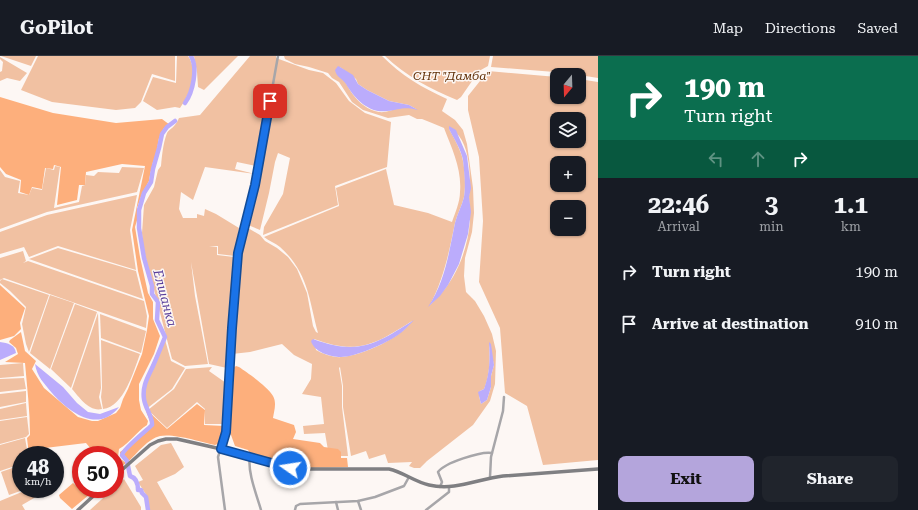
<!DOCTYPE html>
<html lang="en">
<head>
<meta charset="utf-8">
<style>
  :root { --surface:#171b24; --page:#20242c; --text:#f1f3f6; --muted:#9ea1a6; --line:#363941; --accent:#b4a5dc }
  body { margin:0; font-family:"Roboto Serif",serif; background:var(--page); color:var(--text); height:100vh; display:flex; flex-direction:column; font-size:15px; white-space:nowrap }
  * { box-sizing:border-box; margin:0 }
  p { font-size:13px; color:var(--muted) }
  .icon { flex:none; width:22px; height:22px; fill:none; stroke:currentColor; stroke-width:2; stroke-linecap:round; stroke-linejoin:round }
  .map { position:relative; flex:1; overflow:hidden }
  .sheet { display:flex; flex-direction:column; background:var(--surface); width:320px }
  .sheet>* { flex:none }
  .top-card { background:#0b6e4f; color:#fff; overflow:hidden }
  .needle { width:26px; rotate:199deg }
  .controls { position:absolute; left:550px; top:12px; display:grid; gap:8px }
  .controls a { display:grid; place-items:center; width:36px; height:36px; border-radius:8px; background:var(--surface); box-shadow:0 1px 3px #0004; font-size:20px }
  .speed { position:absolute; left:12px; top:390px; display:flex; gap:8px; font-size:20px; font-weight:700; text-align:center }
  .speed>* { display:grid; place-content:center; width:52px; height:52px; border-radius:50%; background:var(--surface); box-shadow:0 1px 3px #0004; line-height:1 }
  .speed small { font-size:10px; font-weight:400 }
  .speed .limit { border:6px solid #d22; background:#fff; color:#111 }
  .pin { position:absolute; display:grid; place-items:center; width:34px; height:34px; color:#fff; margin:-17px; border-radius:8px; box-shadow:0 2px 6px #0006 }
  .me { position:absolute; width:44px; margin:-22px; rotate:283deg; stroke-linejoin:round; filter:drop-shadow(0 0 3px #0008) }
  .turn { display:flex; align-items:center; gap:14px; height:84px; padding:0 20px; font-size:18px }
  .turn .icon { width:52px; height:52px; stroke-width:2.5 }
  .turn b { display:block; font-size:28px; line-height:34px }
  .lanes { display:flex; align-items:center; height:38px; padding:0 20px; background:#0003; justify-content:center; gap:20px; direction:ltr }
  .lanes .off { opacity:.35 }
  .eta { display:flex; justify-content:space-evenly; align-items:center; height:68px; text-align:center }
  .eta b { font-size:24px; font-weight:700; line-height:28px }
  .primary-button { display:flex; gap:8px; margin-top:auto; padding:8px 20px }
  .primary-button a { flex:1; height:46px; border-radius:8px; background:var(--accent); color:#111; font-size:16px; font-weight:700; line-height:46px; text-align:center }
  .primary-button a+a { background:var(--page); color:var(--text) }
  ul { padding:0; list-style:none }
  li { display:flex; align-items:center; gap:12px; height:52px; padding:0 20px }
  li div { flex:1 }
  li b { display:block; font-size:15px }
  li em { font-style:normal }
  header { display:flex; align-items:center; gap:24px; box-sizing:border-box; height:56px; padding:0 20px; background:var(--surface); border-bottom:1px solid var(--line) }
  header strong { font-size:19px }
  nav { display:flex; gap:22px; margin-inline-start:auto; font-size:14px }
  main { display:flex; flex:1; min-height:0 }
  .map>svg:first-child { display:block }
  .green { fill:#f1c1a2; fill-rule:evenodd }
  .forest { fill:#fdaf7c }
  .water { fill:#bbacfc }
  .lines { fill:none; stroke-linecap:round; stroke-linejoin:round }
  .river { stroke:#bbacfc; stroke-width:4.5 }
  .minor { stroke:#a7a6a9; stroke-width:2.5 }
  .secondary { stroke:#7f7f82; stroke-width:3.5 }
  .route-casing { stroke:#114b97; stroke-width:10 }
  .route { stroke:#1a73e8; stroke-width:7 }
  .labels { text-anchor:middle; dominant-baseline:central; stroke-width:3; stroke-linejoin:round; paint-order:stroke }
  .park-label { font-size:12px; font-style:italic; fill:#623109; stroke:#fdf7f4 }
  .water-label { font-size:13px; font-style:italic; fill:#5a409c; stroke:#fdf7f4 }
</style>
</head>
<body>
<header>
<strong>GoPilot</strong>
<nav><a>Map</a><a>Directions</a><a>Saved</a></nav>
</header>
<main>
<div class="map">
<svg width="598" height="454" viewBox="0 0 598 454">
  <rect width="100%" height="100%" fill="#fdf7f4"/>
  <!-- green -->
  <g class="green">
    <path d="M1,0H36L31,10Z"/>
    <path d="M38,0H175V25L152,18L141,46L135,52L116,54L52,46L21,34Z"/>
    <path d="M177,0H188C199,16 190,38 180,52L175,51L157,54L143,45L153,21L176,27Z"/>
    <path d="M194,0H238L204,34L198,31L197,16Z"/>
    <path d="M250,0H276V2L309,14L323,17L336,27L349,45L365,57L391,66L387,111L335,130L338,149L263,179L264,171L283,138L290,102L278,97L275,106L269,137L260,174L248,169L261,111L237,106L235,113L255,118L205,111L193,144L181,136L179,153L183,162H197V158L204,160L205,153L216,158L239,172L235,200L218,198V190H209L217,191V199L234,201L229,270L227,312L209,308L191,206L195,240L208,308L185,310L172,303L143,191L142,177L144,149L154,131L158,114L161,110C162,100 163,87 167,77C170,72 175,72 179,62L200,59Z"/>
    <path d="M284,0H382C402,20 421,31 447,43L442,55L455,64L463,74L467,88L473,132L474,157L472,176L465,202L464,220L466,236L475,245L484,260L492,278L496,295L495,328L490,345L473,369L427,405L420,412H414L409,410L412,406L388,407L385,398L369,403L366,395L351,400L343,351V330L340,311L339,312L342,330V351L348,400H329L325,377L304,378L303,370L324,368L321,341L302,338L311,323L312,308L294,299L282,288L250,296L232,298C234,256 235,214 245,173L248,172L260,179L265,185L277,192L288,201L297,213L307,237L313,270L316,276L318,277C309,243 308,216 280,191C275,187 269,185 264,181L339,150L336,132L386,113L394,149L428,157L452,166C455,157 460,146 460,136C462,113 452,93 444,72L432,67L422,63H417L409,59L388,62L363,54L352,46L339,26L332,22L328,17L309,11L295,8L285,3ZM340,11L356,23L358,28L367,34L389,45L409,49L416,53C411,52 405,51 400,52C393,53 386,57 379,56C357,52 345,29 340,11ZM449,73C452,75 457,77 459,80C470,94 471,123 469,140C469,148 470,156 470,165C469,179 465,196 459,209C452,225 442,238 430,249C444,222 449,196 455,167C457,158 462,150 464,141C466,130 465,105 460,95C457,87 453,80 449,73ZM412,265C401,282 363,299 342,301C334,302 323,298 316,294L314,283C358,299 374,289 412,265ZM489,287L494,309L491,320V331L487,344L481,348L479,340L480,335L484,333C490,318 490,304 489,287Z"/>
    <path d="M385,0H490L488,10L479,15L461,41L457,44C430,33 406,20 385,0Z"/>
    <path d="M493,0H598V22L567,17L491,11Z"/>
    <path d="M0,1L27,17L20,25L7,22L0,25V16L2,15L3,6L0,3Z"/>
    <path d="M488,15L557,21V41H579V23L598,26V404L543,409L527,350L505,337L500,272L479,226L483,165L479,101L468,54V40ZM557,63H579V85H557ZM557,107H579V129H557ZM557,151H579V173H557Z"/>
    <path d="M55,110L60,111L54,152L79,146L82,130L85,129L86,119L94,120L98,116L119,117L122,111L144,112L137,136L47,156L0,173V114L5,121L20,125L18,137L29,139L32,132L42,134L46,112L54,114Z"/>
    <path d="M137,139L130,174L136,214L58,190L29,201L24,191L0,198V176L47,159Z"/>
    <path d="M58,192L136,215L143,243L29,203Z"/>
    <path d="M23,195L26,205L23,207L28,205L144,245L147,260L146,272L4,222L0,224V202Z"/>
    <path d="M2,223L49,239L29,296L26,288L22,268L26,251L10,235L0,227V225Z"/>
    <path d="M50,239L74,247L50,313L30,297Z"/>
    <path d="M75,248L97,256L71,332L51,313Z"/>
    <path d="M98,257L101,332L99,341L102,353C89,356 80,342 72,333Z"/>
    <path d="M100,258L146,275L141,297L101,282Z"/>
    <path d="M164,280L171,305L185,312L172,333L145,354L143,329Z"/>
    <path d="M101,284L140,298C134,314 124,351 103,353L101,341L102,332Z"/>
    <path d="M23,307L24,320L0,322V309Z"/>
    <path d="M212,311L209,315L226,327L224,368H205V353L197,346L167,372L148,354L174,333L186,313Z"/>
    <path d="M24,322L26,333L0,336V323Z"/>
    <path d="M26,335V346L0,351V338Z"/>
    <path d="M26,347L27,360L0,364V353Z"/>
    <path d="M27,361L29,378L26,381L0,388V365Z"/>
    <path d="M25,382L28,399H21V408L0,415V389Z"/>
    <path d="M171,387L184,411L175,418L157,426L173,454H149L147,440L138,426L143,424L135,410L161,389Z"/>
    <path d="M21,409V433H26L9,439L1,416Z"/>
    <path d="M124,423L141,451V454H90Z"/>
    <path d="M29,433H38L41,438L22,449L25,454H0V445Z"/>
  </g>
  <!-- forest -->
  <g class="forest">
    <path d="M0,41L53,57L116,67L162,63L170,69L164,72L159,82L156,99L153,106L150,119L149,125L142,138L137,152L138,161L135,171L140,201L148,237L153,246V263L160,280L154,298L139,328V344L141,354L148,365L147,369C137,375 130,387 119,393L118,401L126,407L115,416V399H96L86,387L45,392L41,399H29L27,382L30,379C30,355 27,331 25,307L5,306L18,298L16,292L9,286L10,284L21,276L25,295L36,305L32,313L44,332L78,361L92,365H98L116,357L120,352L123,343L128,333L142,298L147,274L149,260L138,215L132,174L145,110L122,108L86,116L85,129H79L77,144L57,149L61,111L54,109L53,113L45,112L42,133L32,131L29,139L20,136L21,124L6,118L0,111Z"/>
    <path d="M0,229L25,252L20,267L21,273L14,280L0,284Z"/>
    <path d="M236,310L239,311C248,317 268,331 273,340C277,347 274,355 273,362L294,369L296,376L293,383L320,387L324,391L338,393L341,396V402H347L348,411L302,412L285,409L260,402L251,399L248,394L235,390L231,379L228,377L232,313Z"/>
    <path d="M197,348L205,354L204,369L224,370L223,381L218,388L215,389C202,386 173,377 160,380C148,383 137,397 129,405L120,399V396C129,390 135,382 143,375C146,372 148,372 151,368L146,355H148L167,373Z"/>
    <path d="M73,427L83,436L87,433H96L72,453L60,442L59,439Z"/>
  </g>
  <!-- water -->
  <g class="water">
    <path d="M338,10L340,11L353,19L358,28L367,34L389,45L409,49L418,54C403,50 400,54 387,55C369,58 354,42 346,28C342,22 336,21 335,14Z"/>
    <path d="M449,70L456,74L458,79L467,100L471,132L469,141L471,156L468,178L459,208L448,229L440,240L428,251C445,226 449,196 455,167C457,158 462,150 464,141C466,129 464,115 463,104C461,93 454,83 449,73Z"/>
    <path d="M414,264C409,269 404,275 398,279C387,287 355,301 341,301C330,301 314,296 311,285L313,283C359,300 376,288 414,264Z"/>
    <path d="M0,286C8,287 15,289 16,297L0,304Z"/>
    <path d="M489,286L491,288L494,309L491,320V331L487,344L481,348L478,336L484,333C490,317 490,303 489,286Z"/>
    <path d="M35,308L63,331L77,347L88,356L100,358L119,351C98,378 69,356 52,337C44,327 37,321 35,308Z"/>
  </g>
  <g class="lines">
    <!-- river -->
    <g class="river">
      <path d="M185,47C193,36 198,12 191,0"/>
      <path d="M148,454L146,441L142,437L141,434H138C138,428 137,422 130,420L127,405L122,399C123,393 146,375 152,369C153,361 145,352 144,343C142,330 148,321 153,310C157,301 161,291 165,281L157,264L158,246L152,238V230L144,202L139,172V154L144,137L151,126L153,113L159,92L162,78L167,71L175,65"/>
    </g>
    <!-- minor -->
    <g class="minor">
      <path d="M250,401C247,415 257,440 261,454"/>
      <path d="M490,421L491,401L503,355L504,341"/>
      <path d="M440,431L442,426L438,416C444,407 481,395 492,397"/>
      <path d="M358,445L361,454"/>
      <path d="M336,446L338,454"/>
      <path d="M225,454L218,401L226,376L232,272L238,197L255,129L278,0"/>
      <path d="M295,454L296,450L300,448L358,445L375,441L404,430L409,421"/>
      <path d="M426,454L449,436V431"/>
    </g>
    <!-- secondary -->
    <g class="secondary">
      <path d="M115,420L150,389L158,385L166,383H177L221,393L281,410L300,413H389C403,416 415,426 429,429C455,435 478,423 503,420L598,413"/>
      <path d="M78,454L101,433"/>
    </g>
  </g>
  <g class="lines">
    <!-- route casing -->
    <g class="route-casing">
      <path id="route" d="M270,45L255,129L238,197L232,272L226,376L221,393L290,412"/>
    </g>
    <!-- route -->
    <use href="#route" class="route"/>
  </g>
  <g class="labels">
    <!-- park labels -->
    <g class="park-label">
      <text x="452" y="20">СНТ "Дамба"</text>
    </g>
    <!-- water labels -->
    <g class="water-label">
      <text transform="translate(165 242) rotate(75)">Елшанка</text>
    </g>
  </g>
</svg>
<div class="controls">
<a><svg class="needle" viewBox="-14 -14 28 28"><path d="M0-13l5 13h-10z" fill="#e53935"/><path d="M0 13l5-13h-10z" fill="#9ea1a6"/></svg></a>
<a><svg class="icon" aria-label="layers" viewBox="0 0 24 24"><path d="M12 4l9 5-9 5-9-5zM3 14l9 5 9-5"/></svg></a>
<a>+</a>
<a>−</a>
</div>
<div class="speed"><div>48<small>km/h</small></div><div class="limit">50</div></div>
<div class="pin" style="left:270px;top:45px;background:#d93025"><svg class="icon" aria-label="arrive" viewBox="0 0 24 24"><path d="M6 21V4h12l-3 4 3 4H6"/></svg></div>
<svg class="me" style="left:290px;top:412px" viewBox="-20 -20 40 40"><circle r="17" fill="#1a73e8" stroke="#fff" stroke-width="3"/><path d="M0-11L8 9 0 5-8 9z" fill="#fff"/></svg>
</div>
<section class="sheet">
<div class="top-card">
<div class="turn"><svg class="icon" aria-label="right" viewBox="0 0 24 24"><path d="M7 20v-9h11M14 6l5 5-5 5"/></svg><div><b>190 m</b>Turn right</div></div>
<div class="lanes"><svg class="icon off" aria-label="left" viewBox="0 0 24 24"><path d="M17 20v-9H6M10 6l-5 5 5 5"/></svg><svg class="icon off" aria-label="ahead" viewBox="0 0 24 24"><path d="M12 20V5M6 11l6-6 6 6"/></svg><svg class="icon" aria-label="right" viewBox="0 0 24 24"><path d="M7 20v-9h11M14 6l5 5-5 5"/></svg></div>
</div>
<div class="eta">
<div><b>22:46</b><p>Arrival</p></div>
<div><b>3</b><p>min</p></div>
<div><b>1.1</b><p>km</p></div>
</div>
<ul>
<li><svg class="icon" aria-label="right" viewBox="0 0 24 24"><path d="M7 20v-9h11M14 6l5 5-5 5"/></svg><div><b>Turn right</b></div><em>190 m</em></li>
<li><svg class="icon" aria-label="arrive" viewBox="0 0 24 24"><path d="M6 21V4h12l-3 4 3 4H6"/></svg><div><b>Arrive at destination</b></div><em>910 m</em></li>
</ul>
<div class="primary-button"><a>Exit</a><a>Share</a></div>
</section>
</main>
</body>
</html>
